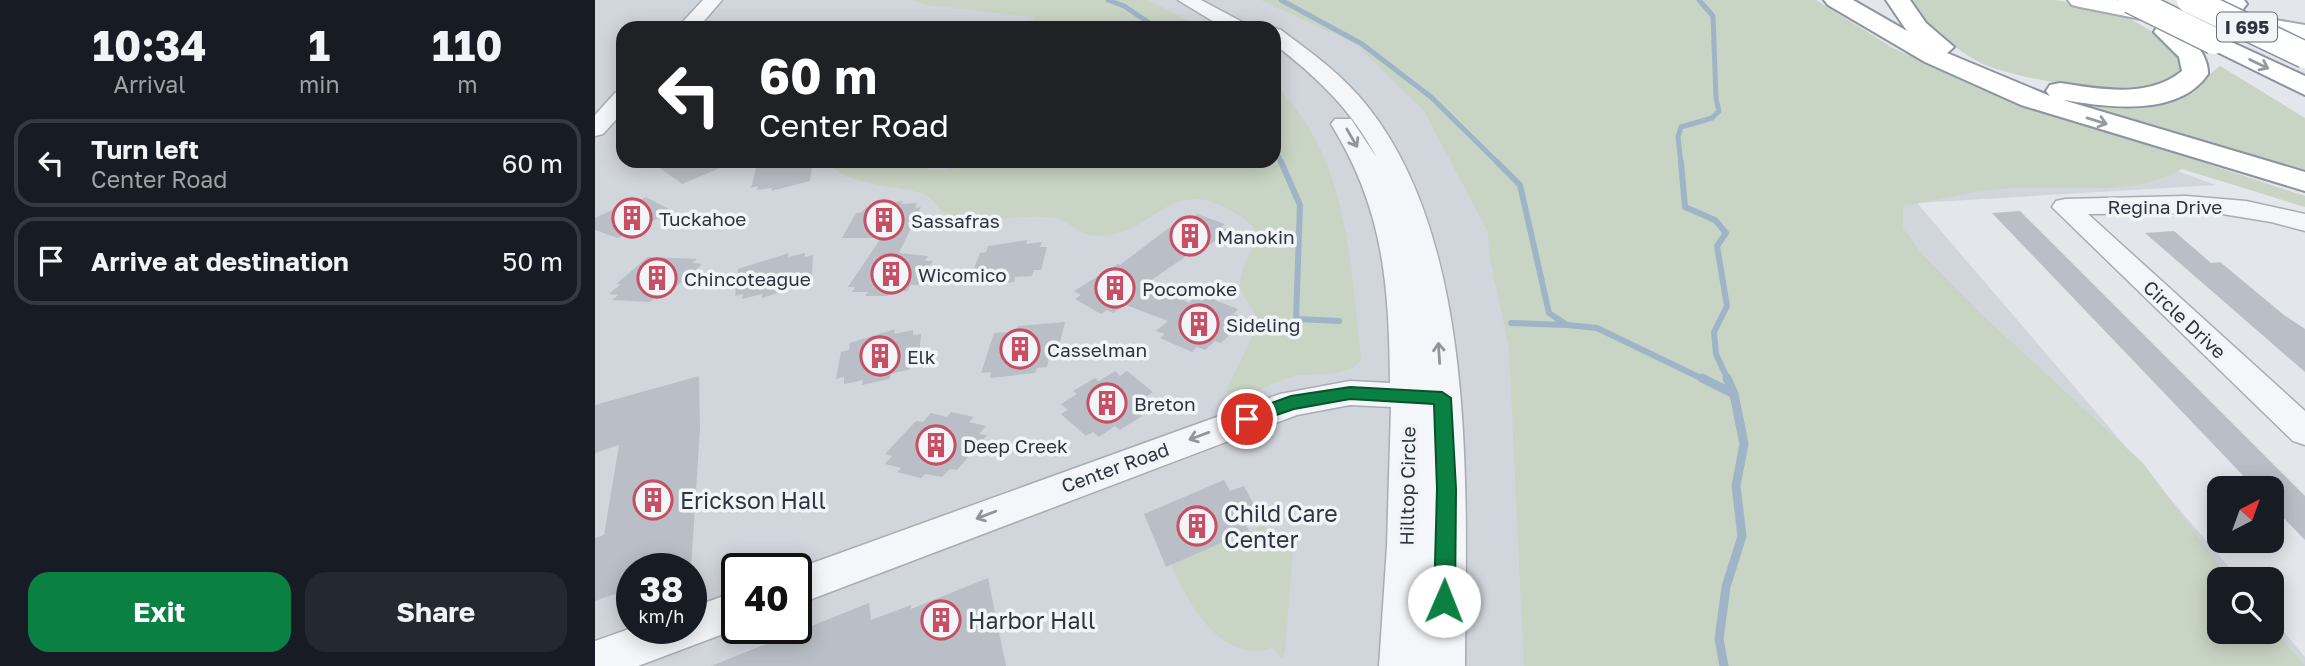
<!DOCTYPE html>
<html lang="en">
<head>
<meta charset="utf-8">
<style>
  :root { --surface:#171b24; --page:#242831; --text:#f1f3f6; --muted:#9ea1a6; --line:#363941; --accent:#0b8043 }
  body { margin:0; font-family:"Golos Text",sans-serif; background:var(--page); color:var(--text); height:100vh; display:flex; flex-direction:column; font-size:26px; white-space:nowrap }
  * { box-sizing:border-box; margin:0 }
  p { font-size:23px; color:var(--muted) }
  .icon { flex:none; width:38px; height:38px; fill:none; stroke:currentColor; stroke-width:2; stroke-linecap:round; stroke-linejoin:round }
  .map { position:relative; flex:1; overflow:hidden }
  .details { display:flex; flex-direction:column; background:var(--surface); width:595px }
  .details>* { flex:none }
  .hud { position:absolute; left:21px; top:21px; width:665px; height:147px; border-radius:21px; box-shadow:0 4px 18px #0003; background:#202124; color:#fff; overflow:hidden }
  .needle { width:46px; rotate:41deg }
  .buttons { position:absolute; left:1612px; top:476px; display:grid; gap:14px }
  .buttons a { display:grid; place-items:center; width:77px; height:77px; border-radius:14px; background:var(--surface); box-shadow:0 4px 18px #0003; font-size:35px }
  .speed { position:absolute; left:21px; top:553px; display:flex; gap:14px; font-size:35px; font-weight:700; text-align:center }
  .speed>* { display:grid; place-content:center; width:91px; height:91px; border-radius:50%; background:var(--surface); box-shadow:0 4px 18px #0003; line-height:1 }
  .speed small { font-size:18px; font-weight:400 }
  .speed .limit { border:4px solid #111; border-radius:10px; background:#fff; color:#111 }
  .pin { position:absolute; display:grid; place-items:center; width:60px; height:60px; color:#fff; margin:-30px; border:4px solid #fff; border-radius:50%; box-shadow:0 2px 7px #0007 }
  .me { position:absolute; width:77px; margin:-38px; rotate:1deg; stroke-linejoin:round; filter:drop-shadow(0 0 5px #0008) }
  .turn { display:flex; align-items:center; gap:24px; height:147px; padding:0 28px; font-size:32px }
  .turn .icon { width:91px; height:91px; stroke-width:2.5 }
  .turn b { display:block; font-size:49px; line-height:60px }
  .eta { display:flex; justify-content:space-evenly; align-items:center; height:119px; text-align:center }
  .eta b { font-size:42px; font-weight:700; line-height:49px }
  .cta { display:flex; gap:14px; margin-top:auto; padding:14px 28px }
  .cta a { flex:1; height:80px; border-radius:21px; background:var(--accent); color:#fff; font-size:28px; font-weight:700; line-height:80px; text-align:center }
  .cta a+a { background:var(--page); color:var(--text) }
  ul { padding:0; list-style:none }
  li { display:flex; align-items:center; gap:21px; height:88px; margin:0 14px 10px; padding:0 14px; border:4px solid var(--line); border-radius:21px }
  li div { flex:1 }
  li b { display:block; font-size:26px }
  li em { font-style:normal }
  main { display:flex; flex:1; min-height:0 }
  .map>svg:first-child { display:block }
  .built { fill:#d1d5dc; fill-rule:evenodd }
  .green { fill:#c8d4c4 }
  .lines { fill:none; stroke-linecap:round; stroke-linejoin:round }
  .stream-far2 { stroke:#a0b4c8; stroke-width:5 }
  .stream-far1 { stroke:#a0b4c8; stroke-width:6 }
  .stream { stroke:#a0b4c8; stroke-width:9 }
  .building { fill:#babfc7 }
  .minor-casing { stroke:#a8adb4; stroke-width:3 }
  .major-casing { stroke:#a2aab5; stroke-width:4 }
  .highway-casing { stroke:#8b94a0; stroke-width:4 }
  .minor { fill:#f5f6f9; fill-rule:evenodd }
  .major { fill:#fff; fill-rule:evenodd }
  .highway { fill:#fff; fill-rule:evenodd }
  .highway-bridge-casing { stroke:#8b94a0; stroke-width:29; stroke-linecap:butt }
  .highway-bridge { stroke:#fff; stroke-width:26 }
  .oneway { stroke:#959aa0 }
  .oneway2 { stroke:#90959e }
  .route { fill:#0b8043; stroke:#07532c; stroke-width:2 }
  .labels { text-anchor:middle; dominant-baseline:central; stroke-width:7; stroke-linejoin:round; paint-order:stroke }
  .shield { fill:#f2f5f8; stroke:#676e79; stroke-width:2 }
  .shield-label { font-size:18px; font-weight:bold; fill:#2b3442 }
  .street-label { font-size:19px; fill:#2b3442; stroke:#f2f5f8 }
  .poi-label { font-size:19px; fill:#2b3442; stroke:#f2f5f8; text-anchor:start }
  .near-poi-label { font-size:23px; fill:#2b3442; stroke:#f2f5f8; text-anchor:start }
</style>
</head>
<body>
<main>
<section class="details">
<div class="eta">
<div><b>10:34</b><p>Arrival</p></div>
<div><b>1</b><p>min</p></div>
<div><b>110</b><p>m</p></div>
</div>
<ul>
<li><svg class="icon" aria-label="left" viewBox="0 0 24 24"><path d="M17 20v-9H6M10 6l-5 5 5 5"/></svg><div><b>Turn left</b><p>Center Road</p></div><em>60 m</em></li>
<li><svg class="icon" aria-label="arrive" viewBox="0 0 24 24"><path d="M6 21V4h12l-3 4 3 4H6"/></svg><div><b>Arrive at destination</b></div><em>50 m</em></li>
</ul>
<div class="cta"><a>Exit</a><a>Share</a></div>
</section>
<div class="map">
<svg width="1710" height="666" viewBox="0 0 1710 666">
  <rect width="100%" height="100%" fill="#e3e6ea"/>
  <!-- built -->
  <path class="built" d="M0,0H1185L1417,111L1621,185L1322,203L1644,579H1624V632H1676L1677,618L1710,657V666H0ZM28,28H679V161H28ZM37,569H96V628H37ZM142,569H201V628H142Z"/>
  <!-- green -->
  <g class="green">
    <path d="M317,0H553L607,28H428L440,17L331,5Z"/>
    <path d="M666,0H1221L1298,48L1324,60L1450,110L1710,196V207L1587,169C1538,197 1474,185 1419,188C1383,189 1345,200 1308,206V228L1327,254L1387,315L1548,463L1634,579H1624V632H1676L1677,628L1710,666H929L914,348L895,258L893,232L829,111L761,44Z"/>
    <path d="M1320,0H1461L1525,13L1575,42L1590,67C1587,70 1584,76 1580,79C1545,101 1422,80 1386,63C1361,50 1338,30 1316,13L1311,3Z"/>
    <path d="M1625,66L1710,118V175L1492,110L1384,71L1434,87L1510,103H1546L1587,97Z"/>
    <path d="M679,84C754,156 755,263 766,359C754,379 719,372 699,376C680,381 661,392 643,400L634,398L632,389L664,322C660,311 652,303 647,292C639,276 659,250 662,233C657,222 644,215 633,209C573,176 558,236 504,236C482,236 479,222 460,218C427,213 397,222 364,224C349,218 343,203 330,194C305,186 256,185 238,168L241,161H321L336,170H352L377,161H431L455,166L472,161H679Z"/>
    <path d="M668,525L680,544L690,539L698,550L690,651L687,659L678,647C626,666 593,602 576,565Z"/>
  </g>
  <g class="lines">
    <!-- stream-far2 -->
    <g class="stream-far2">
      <path d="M513,0L529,6L562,28"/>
      <path d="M686,0L767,44L836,97L904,164"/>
      <path d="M679,147L687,164"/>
      <path d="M1086,164L1083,137L1086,127L1117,118L1124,111L1121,98L1118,16L1104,0"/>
    </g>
    <!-- stream-far1 -->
    <g class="stream-far1">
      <path d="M686,162L705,205L701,319L744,321"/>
      <path d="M902,162L925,185L954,313L972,325L1002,328L1110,380"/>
      <path d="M1086,162L1090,207L1120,220L1131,233L1122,246L1132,306L1119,332L1121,354L1133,380"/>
      <path d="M916,323L971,325"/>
    </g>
    <!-- stream -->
    <g class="stream">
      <path d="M1107,378L1139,394"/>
      <path d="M1129,666L1124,639L1131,587L1147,536L1141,486L1149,444L1139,394L1132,378"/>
    </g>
  </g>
  <!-- building -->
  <g class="building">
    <path d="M55,161H142L87,184Z"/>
    <path d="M163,161H218L215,181L176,191L177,188L162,190L163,186L156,188Z"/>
    <path d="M51,197L78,211L23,238L0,230V218L38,200L41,202Z"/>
    <path d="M308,201L306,204L322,203L320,208L326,207L304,253L333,256L330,261H338L323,285H316L312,291H296L293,296H270L273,292H257L260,287H253L286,238H247L261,213L267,212L271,207Z"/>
    <path d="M1425,211L1710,496V540L1676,505V488H1660L1397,213Z"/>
    <path d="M602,214L630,224L626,227L633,230L600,257L594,254L555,281L594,303L599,298L607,301L612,297L643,309L638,314L646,317L636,327L641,329L626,343L620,341L610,350L602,347L597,352L565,338L570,334L561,331L573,321L531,305L518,313L512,310L506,314L480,299L486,295L479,291L523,264L525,265L591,215L598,217Z"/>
    <path d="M1579,231L1616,263L1625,262L1630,266L1689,315L1710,329V372L1550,233Z"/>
    <path d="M432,240L431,244L447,242L445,247H452L446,270H439L437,276L420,277L419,282L395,284L397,279L381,281L383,275L376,276L385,253L391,252L393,246Z"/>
    <path d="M194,253L193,257L210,253V257L218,255L217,276L210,278V284L167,298V294L147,299L148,294L140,296L143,269Z"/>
    <path d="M53,257L102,259L97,263L107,264L69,297H60L55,302L17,300L23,295L14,294L26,284H21Z"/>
    <path d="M470,322L462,354H455L452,367L442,368L440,373L395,378L396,372L386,373L399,333L416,332L424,326Z"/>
    <path d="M300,329L299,334L318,330V335L326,334L324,360L315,363V369L296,374L294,379L267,385L268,380L249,384V377L241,379L246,352L254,350L255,343Z"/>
    <path d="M520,371L525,376L532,371L558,392L552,396L558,401L543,412L547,416L525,430L520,426L504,437L498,432L491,436L466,414L473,410L466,404L482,394L478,391L500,378L504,381Z"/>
    <path d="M104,376L105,428L96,569H37V588L0,601V538L9,535L24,445L0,453V405Z"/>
    <path d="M356,412L379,417L374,422L391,426L384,434L392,435L362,470L355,469L347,477L330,474L326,478L302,472L306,468L290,464L297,456L290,454L321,421L328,422L336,413L352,417Z"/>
    <path d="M629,480L635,491L649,486L663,513L648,520L654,531L571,567L549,514Z"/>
    <path d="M393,578L411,666H116L274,603L276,620L316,605V609Z"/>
  </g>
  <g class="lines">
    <!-- minor casing -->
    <g class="minor-casing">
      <g id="minor">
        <path d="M108,0H127L103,28H82Z"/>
        <path d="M583,0H606L651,24L654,28H629Z"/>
        <path d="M679,28L686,30C717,53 749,76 773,107C884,247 871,495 870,666H784L792,546L796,407L755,405L702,415L201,605V569L685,394L755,381L795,383C794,285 789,210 736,124L740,119H756L782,158C757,110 721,76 679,44Z"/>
        <path d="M28,91V112L8,134L0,136V115L20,93Z"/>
        <path d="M1591,196L1651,201L1710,214V231L1676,222L1621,213L1493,214L1710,411V445L1698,441L1457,207L1461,201L1470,199Z"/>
        <path d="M142,591L144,628L43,666H0V641L37,628H96V608Z"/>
      </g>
    </g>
    <!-- major casing -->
    <g class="major-casing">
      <g id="major">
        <path d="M1473,0H1521L1584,13L1588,18L1584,23L1576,25L1485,7L1477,5Z"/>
        <path d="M1633,12L1710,25V39L1625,24L1621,19L1625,14Z"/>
      </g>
    </g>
    <!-- highway casing -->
    <g class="highway-casing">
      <g id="highway">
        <path d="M1229,0H1258L1312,31L1291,0H1315L1331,23L1359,47L1352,53L1455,96L1451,91L1455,85L1465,83C1505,89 1553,99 1587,71L1584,57L1559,32L1562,27C1586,21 1614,51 1613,74C1583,118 1512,107 1468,100L1710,172V191L1426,105L1330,62L1233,5Z"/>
        <path d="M1619,0H1649L1652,4L1648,9C1637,12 1626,10 1619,0Z"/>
        <path d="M1619,34L1710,76V95L1610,46L1607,41L1610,36Z"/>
      </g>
    </g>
    <!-- minor -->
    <use href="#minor" class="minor"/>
    <!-- major -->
    <use href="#major" class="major"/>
    <!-- highway -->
    <use href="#highway" class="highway"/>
    <!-- highway-bridge casing -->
    <g class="highway-bridge-casing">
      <g id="highway-bridge">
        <path d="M1536,0L1619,41"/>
        <path d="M1595,0L1710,55"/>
      </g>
    </g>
    <!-- highway-bridge -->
    <use href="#highway-bridge" class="highway-bridge"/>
  </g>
  <!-- one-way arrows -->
  <defs><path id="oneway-shaft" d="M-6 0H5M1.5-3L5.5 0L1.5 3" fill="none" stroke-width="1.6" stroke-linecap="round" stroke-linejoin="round" transform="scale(1.75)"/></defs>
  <g class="oneway">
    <use href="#oneway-shaft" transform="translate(1664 64) rotate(26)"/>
    <use href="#oneway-shaft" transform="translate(1502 121) rotate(17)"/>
  </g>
  <g class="oneway2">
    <use href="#oneway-shaft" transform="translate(757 138) rotate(60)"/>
    <use href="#oneway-shaft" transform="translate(844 353) rotate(-94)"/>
    <use href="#oneway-shaft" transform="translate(604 436) rotate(160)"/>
    <use href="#oneway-shaft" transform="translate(391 515) rotate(159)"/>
  </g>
  <!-- route -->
  <path class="route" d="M755,387L847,392L856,398L861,489L860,601L857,608L849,610L842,608L839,601L842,489L839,404L755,399L699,409L652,425L646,424L643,419L646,414L696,396Z"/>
  <!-- icons -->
  <defs>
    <g id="building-ring" transform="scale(2.0125)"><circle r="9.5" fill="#f2f5f8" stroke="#c84f63" stroke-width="1.5"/><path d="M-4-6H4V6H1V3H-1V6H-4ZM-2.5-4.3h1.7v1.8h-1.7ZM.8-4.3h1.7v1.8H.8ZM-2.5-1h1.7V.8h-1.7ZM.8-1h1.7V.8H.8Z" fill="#c84f63"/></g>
  </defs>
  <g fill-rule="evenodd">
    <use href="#building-ring" x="37" y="218"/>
    <use href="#building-ring" x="289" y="220"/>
    <use href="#building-ring" x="595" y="236"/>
    <use href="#building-ring" x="296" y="274"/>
    <use href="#building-ring" x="62" y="278"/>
    <use href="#building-ring" x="520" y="288"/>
    <use href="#building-ring" x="604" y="324"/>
    <use href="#building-ring" x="425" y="349"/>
    <use href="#building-ring" x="285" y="356"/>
    <use href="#building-ring" x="512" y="403"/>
    <use href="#building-ring" x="341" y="445"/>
    <use href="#building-ring" x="58" y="500"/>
    <use href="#building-ring" x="602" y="526"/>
    <use href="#building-ring" x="346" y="620"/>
  </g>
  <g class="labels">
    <!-- shield labels -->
    <rect class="shield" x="1622" y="12.5" width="60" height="29" rx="5"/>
    <g class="shield-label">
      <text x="1652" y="27">I 695</text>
    </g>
    <!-- street labels -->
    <g class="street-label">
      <text x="1570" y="206">Regina Drive</text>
      <text transform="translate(1590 319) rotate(43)">Circle Drive</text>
      <text transform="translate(520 467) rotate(-20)">Center Road</text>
      <text transform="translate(812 486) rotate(-89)">Hilltop Circle</text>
    </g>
    <!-- poi labels -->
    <g class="poi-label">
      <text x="64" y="218">Tuckahoe</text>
      <text x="316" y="220">Sassafras</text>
      <text x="622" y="236">Manokin</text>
      <text x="323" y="274">Wicomico</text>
      <text x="89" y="278">Chincoteague</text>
      <text x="547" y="288">Pocomoke</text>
      <text x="631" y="324">Sideling</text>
      <text x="452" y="349">Casselman</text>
      <text x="312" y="356">Elk</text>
      <text x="539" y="403">Breton</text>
      <text x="368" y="445">Deep Creek</text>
    </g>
    <!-- near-poi labels -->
    <g class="near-poi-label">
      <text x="85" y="500">Erickson Hall</text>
      <text x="629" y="513">Child Care<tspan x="629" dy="26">Center</tspan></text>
      <text x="373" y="620">Harbor Hall</text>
    </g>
  </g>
</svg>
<div class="buttons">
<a><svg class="needle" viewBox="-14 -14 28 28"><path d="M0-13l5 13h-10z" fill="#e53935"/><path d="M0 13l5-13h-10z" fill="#9ea1a6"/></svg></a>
<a><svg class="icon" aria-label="search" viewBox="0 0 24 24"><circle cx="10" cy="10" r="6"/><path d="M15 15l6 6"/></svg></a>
</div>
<div class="speed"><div>38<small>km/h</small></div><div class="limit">40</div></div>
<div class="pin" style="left:652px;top:419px;background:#d93025"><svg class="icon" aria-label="arrive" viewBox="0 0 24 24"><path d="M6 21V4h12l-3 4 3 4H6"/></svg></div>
<svg class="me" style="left:849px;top:601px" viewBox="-20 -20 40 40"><circle r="19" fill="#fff"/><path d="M0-13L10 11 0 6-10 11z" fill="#0b8043"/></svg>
<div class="hud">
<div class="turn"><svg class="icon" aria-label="left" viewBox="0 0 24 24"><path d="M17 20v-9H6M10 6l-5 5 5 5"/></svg><div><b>60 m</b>Center Road</div></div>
</div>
</div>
</main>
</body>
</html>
